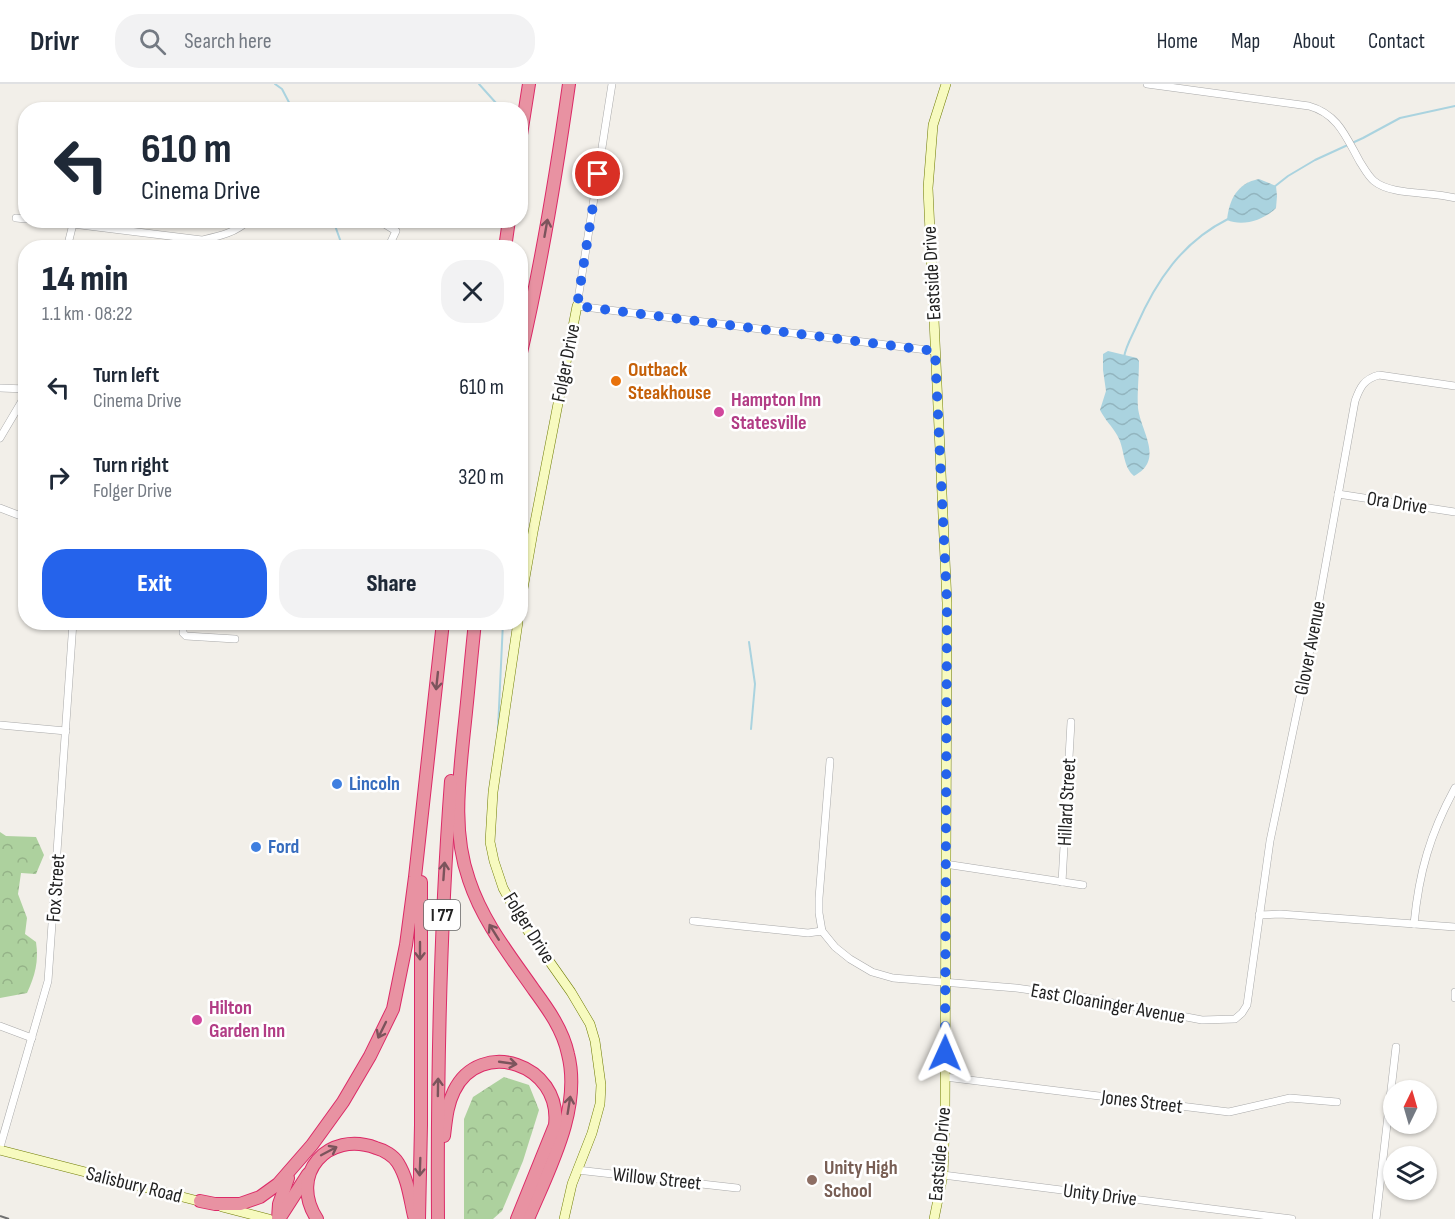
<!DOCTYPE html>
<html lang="en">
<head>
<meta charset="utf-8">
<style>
  :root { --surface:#fff; --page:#f2f2f3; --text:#1f2937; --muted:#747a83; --line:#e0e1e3; --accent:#2563eb }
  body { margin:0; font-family:"Sofia Sans Condensed",sans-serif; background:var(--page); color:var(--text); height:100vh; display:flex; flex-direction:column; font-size:22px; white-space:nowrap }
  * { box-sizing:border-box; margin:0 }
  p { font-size:20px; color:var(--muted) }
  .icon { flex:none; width:33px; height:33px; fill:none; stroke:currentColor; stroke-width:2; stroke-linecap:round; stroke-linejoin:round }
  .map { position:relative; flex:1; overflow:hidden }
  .panel { position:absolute; left:18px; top:156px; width:510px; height:390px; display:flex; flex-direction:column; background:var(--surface); border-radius:24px; box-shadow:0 2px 4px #0004 }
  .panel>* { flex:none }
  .banner { position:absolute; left:18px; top:18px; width:510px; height:126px; border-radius:24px; box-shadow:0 2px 4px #0004; background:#fff; color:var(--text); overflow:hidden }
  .needle { width:39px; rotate:5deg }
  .tools { position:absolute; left:1383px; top:996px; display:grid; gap:12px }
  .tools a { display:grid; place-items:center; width:54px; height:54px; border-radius:50%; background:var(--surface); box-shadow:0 2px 4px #0004; font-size:30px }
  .pin { position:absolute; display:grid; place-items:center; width:51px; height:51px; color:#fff; margin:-26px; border:3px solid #fff; border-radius:50%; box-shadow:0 2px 6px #0007 }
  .me { position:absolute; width:66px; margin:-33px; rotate:1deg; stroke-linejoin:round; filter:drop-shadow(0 0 4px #0008) }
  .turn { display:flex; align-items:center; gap:21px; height:126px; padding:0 24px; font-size:27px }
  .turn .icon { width:78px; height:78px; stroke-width:2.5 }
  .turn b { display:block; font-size:42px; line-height:51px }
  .round { display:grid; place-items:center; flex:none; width:63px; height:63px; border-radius:24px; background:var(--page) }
  .overview { display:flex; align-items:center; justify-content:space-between; height:102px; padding:0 24px }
  h1 { font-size:36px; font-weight:800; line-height:45px }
  .cta { display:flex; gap:12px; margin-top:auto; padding:12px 24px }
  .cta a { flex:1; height:69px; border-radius:24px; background:var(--accent); color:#fff; font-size:24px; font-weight:800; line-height:69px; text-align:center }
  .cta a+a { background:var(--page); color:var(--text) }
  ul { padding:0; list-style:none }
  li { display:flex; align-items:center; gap:18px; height:90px; padding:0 24px }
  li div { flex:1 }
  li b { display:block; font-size:22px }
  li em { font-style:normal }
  header { display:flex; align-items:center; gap:36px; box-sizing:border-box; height:84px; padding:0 30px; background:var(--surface); border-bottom:2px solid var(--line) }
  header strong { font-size:28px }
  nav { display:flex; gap:33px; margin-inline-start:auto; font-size:21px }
  .search { width:420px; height:54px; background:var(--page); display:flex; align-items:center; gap:15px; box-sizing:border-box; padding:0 21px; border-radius:24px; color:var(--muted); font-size:22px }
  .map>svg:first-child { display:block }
  .forest { fill:url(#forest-crowns) }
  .water { fill:url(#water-waves) }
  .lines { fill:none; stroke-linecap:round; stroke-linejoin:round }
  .stream { stroke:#aad3df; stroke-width:2 }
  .street-casing { stroke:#a9a9a9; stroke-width:8 }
  .secondary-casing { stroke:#707d05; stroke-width:10 }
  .highway-casing { stroke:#dc2a67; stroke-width:14 }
  .street { stroke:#fff; stroke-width:7 }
  .secondary { stroke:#f7fabf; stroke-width:9 }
  .highway { stroke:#e892a2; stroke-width:12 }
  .rail { stroke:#707070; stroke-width:2; stroke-dasharray:12 12; stroke-linecap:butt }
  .oneway { stroke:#7b545c }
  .route { stroke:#2563eb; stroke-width:10; stroke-dasharray:0 18 }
  .food-dot { fill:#e8710a; stroke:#fff; stroke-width:2 }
  .hotel-dot { fill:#d1479c; stroke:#fff; stroke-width:2 }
  .shop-dot { fill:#3f7fe0; stroke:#fff; stroke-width:2 }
  .education-dot { fill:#8d6e63; stroke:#fff; stroke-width:2 }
  .labels { text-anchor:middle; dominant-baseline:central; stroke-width:5; stroke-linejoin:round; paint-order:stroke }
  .shield { fill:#fff; stroke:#646464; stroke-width:1.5 }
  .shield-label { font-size:18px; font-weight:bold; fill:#222 }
  .street-label { font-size:20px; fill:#222; stroke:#fff }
  .food-label { font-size:20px; font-weight:bold; fill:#c56008; stroke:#fff; text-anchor:start }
  .hotel-label { font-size:20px; font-weight:bold; fill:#b23c85; stroke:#fff; text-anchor:start }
  .shop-label { font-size:20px; font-weight:bold; fill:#366cbe; stroke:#fff; text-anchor:start }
  .education-label { font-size:20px; font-weight:bold; fill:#785e54; stroke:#fff; text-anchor:start }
</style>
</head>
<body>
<header>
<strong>Drivr</strong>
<div class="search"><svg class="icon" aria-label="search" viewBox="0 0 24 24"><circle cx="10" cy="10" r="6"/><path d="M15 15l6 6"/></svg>Search here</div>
<nav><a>Home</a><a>Map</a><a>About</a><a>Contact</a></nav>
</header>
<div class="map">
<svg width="1455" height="1135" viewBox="0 0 1455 1135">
  <defs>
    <pattern id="forest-crowns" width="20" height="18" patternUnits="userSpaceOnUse" patternTransform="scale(1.5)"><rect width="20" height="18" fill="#add19e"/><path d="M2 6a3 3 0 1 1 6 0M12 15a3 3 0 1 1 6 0" fill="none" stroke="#95b388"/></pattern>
    <pattern id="water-waves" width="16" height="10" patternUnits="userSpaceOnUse" patternTransform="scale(1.5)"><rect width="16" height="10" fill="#aad3df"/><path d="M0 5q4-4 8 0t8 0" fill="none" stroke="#92b5bf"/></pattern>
  </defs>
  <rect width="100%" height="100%" fill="#f2efe9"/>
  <!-- forest -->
  <g class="forest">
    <path d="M0,748L6,752L36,753L44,771L36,790L21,789L18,810L27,834L25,850L36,858C39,877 35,892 27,909L0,914Z"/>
    <path d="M504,993L529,1001L539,1026L523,1077L502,1127L493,1135H464V1035L473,1013Z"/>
  </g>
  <!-- water -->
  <g class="water">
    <path d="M1259,95L1276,102L1277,112L1276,124C1264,136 1243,143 1227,136C1229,116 1237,99 1259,95Z"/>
    <path d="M1108,267L1137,274L1139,277C1139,293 1137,309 1138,324C1141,348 1165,376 1134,392C1122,382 1125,364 1117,351C1112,342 1105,336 1100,326L1106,307L1103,286V270Z"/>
  </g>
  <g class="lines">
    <!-- stream -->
    <g class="stream">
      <path d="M275,0L282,5L293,26"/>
      <path d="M479,0L496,19"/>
      <path d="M1274,103L1288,92L1315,76L1363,54L1400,34L1455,22"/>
      <path d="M333,136L343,164"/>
      <path d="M1124,273C1126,262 1132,252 1136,243C1156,197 1182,158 1228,135"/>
      <path d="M749,558L755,600L751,645"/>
      <path d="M498,645L503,538"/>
    </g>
    <!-- street casing -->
    <g class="street-casing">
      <g id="street">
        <path d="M612,0L577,222L935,267"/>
        <path d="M1147,0L1309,22C1338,30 1346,53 1360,78C1364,84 1368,92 1374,97C1392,112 1431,107 1455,114"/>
        <path d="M16,134L26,135"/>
        <path d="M40,136L202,156C220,152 235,149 249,136"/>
        <path d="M378,136L396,147L388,164"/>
        <path d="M67,164L73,140"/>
        <path d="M0,304L26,305"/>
        <path d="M0,354L26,310"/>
        <path d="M1338,410L1455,428"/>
        <path d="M0,424L26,434"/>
        <path d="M183,538V549L186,552L235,555"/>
        <path d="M0,641L66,647"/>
        <path d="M945,780L1083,801"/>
        <path d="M1062,798L1071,638"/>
        <path d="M1259,831L1280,830L1455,843"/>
        <path d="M693,837L808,849L822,847L835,863L850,875L872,888L893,894L1016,904L1087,914L1202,936L1235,935L1242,929L1247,921L1270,757L1312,556L1355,317C1360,303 1364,295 1379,291L1455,302"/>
        <path d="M1414,840C1419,788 1430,750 1455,704"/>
        <path d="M822,847L819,829V814L830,677"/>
        <path d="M1455,908V914"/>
        <path d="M0,942L32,954"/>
        <path d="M945,993L1229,1028L1290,1014L1337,1018"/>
        <path d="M0,1063L48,897L73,538"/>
        <path d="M577,1086L737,1104"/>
        <path d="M943,1091L1292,1135"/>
        <path d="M1376,1135L1396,963"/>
      </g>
    </g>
    <!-- secondary casing -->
    <g class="secondary-casing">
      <g id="secondary">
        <path d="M520,522L533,448L577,222"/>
        <path d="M518,538L493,708L490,758L494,777L503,804L521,837L571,908L590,940L595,957L601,1001L600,1020L592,1049L572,1100L564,1135"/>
        <path d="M0,1066L206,1119"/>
        <path d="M222,1123L269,1135"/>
        <path d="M934,1135L943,1091L945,1034L947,519L928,104L933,41L946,0"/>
      </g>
    </g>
    <!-- highway casing -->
    <g class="highway-casing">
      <g id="highway">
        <path d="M520,57L529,0"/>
        <path d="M505,164L509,136"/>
        <path d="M520,273C541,183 556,92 569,0"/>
        <path d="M475,538C471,575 468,611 464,647C459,697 452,748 469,796C483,838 509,870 534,906C548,925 563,946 568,970C582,1025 549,1085 528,1135"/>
        <path d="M444,1052C446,1036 447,1021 454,1007C480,953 562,980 555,1041L517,1135"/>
        <path d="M200,1117L215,1120H240L260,1113L278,1100L312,1061L343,1018L370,972L393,925L406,861L415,793L443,538"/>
        <path d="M278,1135L279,1120L288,1094"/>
        <path d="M279,1135L308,1090"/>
        <path d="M317,1135C288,1090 328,1046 376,1064C384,1066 394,1072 398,1079C408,1095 410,1115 414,1132"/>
        <path d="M419,1135L421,1041V798"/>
        <path d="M438,1135C437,989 440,843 451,697"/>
      </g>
    </g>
    <!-- street -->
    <use href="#street" class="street"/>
    <!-- secondary -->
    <use href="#secondary" class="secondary"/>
    <!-- highway -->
    <use href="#highway" class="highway"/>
    <!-- rail -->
    <path class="rail" d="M0,1132L9,1135"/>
  </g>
  <!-- one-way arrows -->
  <defs><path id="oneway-shaft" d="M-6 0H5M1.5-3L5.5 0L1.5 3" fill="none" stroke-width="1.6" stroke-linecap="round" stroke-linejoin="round" transform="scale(1.5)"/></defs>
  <g class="oneway">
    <use href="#oneway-shaft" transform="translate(546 144) rotate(-80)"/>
    <use href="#oneway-shaft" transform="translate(437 597) rotate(96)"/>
    <use href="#oneway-shaft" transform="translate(444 787) rotate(-86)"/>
    <use href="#oneway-shaft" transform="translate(494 848) rotate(-122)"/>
    <use href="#oneway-shaft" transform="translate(420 867) rotate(90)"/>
    <use href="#oneway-shaft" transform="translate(382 946) rotate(116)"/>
    <use href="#oneway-shaft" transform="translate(508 979) rotate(8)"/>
    <use href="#oneway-shaft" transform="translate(438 1003) rotate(-89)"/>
    <use href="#oneway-shaft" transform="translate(569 1021) rotate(-81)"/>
    <use href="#oneway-shaft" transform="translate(329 1067) rotate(-28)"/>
    <use href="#oneway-shaft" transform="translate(420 1083) rotate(92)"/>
  </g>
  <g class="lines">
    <!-- route -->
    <path class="route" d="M598,90L577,222L935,267L947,519L945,969"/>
  </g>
  <!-- markers -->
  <circle class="food-dot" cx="616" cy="297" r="6"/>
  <g class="hotel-dot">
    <circle cx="719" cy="328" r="6"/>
    <circle cx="197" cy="936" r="6"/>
  </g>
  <g class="shop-dot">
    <circle cx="337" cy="700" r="6"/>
    <circle cx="256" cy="763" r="6"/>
  </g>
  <circle class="education-dot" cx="812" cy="1096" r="6"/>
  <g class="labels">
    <!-- shield labels -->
    <rect class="shield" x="424" y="816" width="36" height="30" rx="4.5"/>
    <g class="shield-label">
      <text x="442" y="831">I 77</text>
    </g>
    <!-- street labels -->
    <g class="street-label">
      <text transform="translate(932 189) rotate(-93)">Eastside Drive</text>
      <text transform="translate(566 279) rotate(-79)">Folger Drive</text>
      <text transform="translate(1397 419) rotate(9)">Ora Drive</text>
      <text transform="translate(1310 564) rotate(-79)">Glover Avenue</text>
      <text transform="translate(1067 718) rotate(-87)">Hillard Street</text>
      <text transform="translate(56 804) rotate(-86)">Fox Street</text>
      <text transform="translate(529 844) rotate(58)">Folger Drive</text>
      <text transform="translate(1108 920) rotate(10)">East Cloaninger Avenue</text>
      <text transform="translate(1142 1018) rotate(7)">Jones Street</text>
      <text transform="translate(940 1070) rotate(-85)">Eastside Drive</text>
      <text transform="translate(657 1095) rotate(6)">Willow Street</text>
      <text transform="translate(134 1101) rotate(14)">Salisbury Road</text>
      <text transform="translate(1100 1111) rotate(7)">Unity Drive</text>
    </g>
    <!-- food labels -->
    <g class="food-label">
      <text x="628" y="286">Outback<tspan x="628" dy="23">Steakhouse</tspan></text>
    </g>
    <!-- hotel labels -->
    <g class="hotel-label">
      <text x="731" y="316">Hampton Inn<tspan x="731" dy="23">Statesville</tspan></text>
      <text x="209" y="924">Hilton<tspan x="209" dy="23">Garden Inn</tspan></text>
    </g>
    <!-- shop labels -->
    <g class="shop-label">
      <text x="349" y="700">Lincoln</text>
      <text x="268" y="763">Ford</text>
    </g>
    <!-- education labels -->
    <g class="education-label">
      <text x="824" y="1084">Unity High<tspan x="824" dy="23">School</tspan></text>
    </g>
  </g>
</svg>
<div class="tools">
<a><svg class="needle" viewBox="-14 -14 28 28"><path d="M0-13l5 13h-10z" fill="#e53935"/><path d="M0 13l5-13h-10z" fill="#747a83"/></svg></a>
<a><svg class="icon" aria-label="layers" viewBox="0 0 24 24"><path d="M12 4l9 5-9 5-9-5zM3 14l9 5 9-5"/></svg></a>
</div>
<div class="pin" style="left:598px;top:90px;background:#d93025"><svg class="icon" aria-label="arrive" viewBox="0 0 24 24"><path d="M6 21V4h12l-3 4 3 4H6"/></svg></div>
<svg class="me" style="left:945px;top:969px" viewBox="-20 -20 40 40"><path d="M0-17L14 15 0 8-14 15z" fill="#2563eb" stroke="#fff" stroke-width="4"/></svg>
<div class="banner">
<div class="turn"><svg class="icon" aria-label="left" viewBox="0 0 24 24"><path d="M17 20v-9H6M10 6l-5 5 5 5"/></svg><div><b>610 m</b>Cinema Drive</div></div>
</div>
<section class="panel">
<div class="overview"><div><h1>14 min</h1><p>1.1 km · 08:22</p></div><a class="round"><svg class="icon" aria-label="close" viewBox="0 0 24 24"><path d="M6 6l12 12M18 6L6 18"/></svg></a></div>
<ul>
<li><svg class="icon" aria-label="left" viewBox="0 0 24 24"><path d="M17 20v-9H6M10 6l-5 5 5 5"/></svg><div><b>Turn left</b><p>Cinema Drive</p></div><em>610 m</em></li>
<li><svg class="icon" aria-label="right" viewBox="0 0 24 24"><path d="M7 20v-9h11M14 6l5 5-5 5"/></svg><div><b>Turn right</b><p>Folger Drive</p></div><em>320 m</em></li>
</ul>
<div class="cta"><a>Exit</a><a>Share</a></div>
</section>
</div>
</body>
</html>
